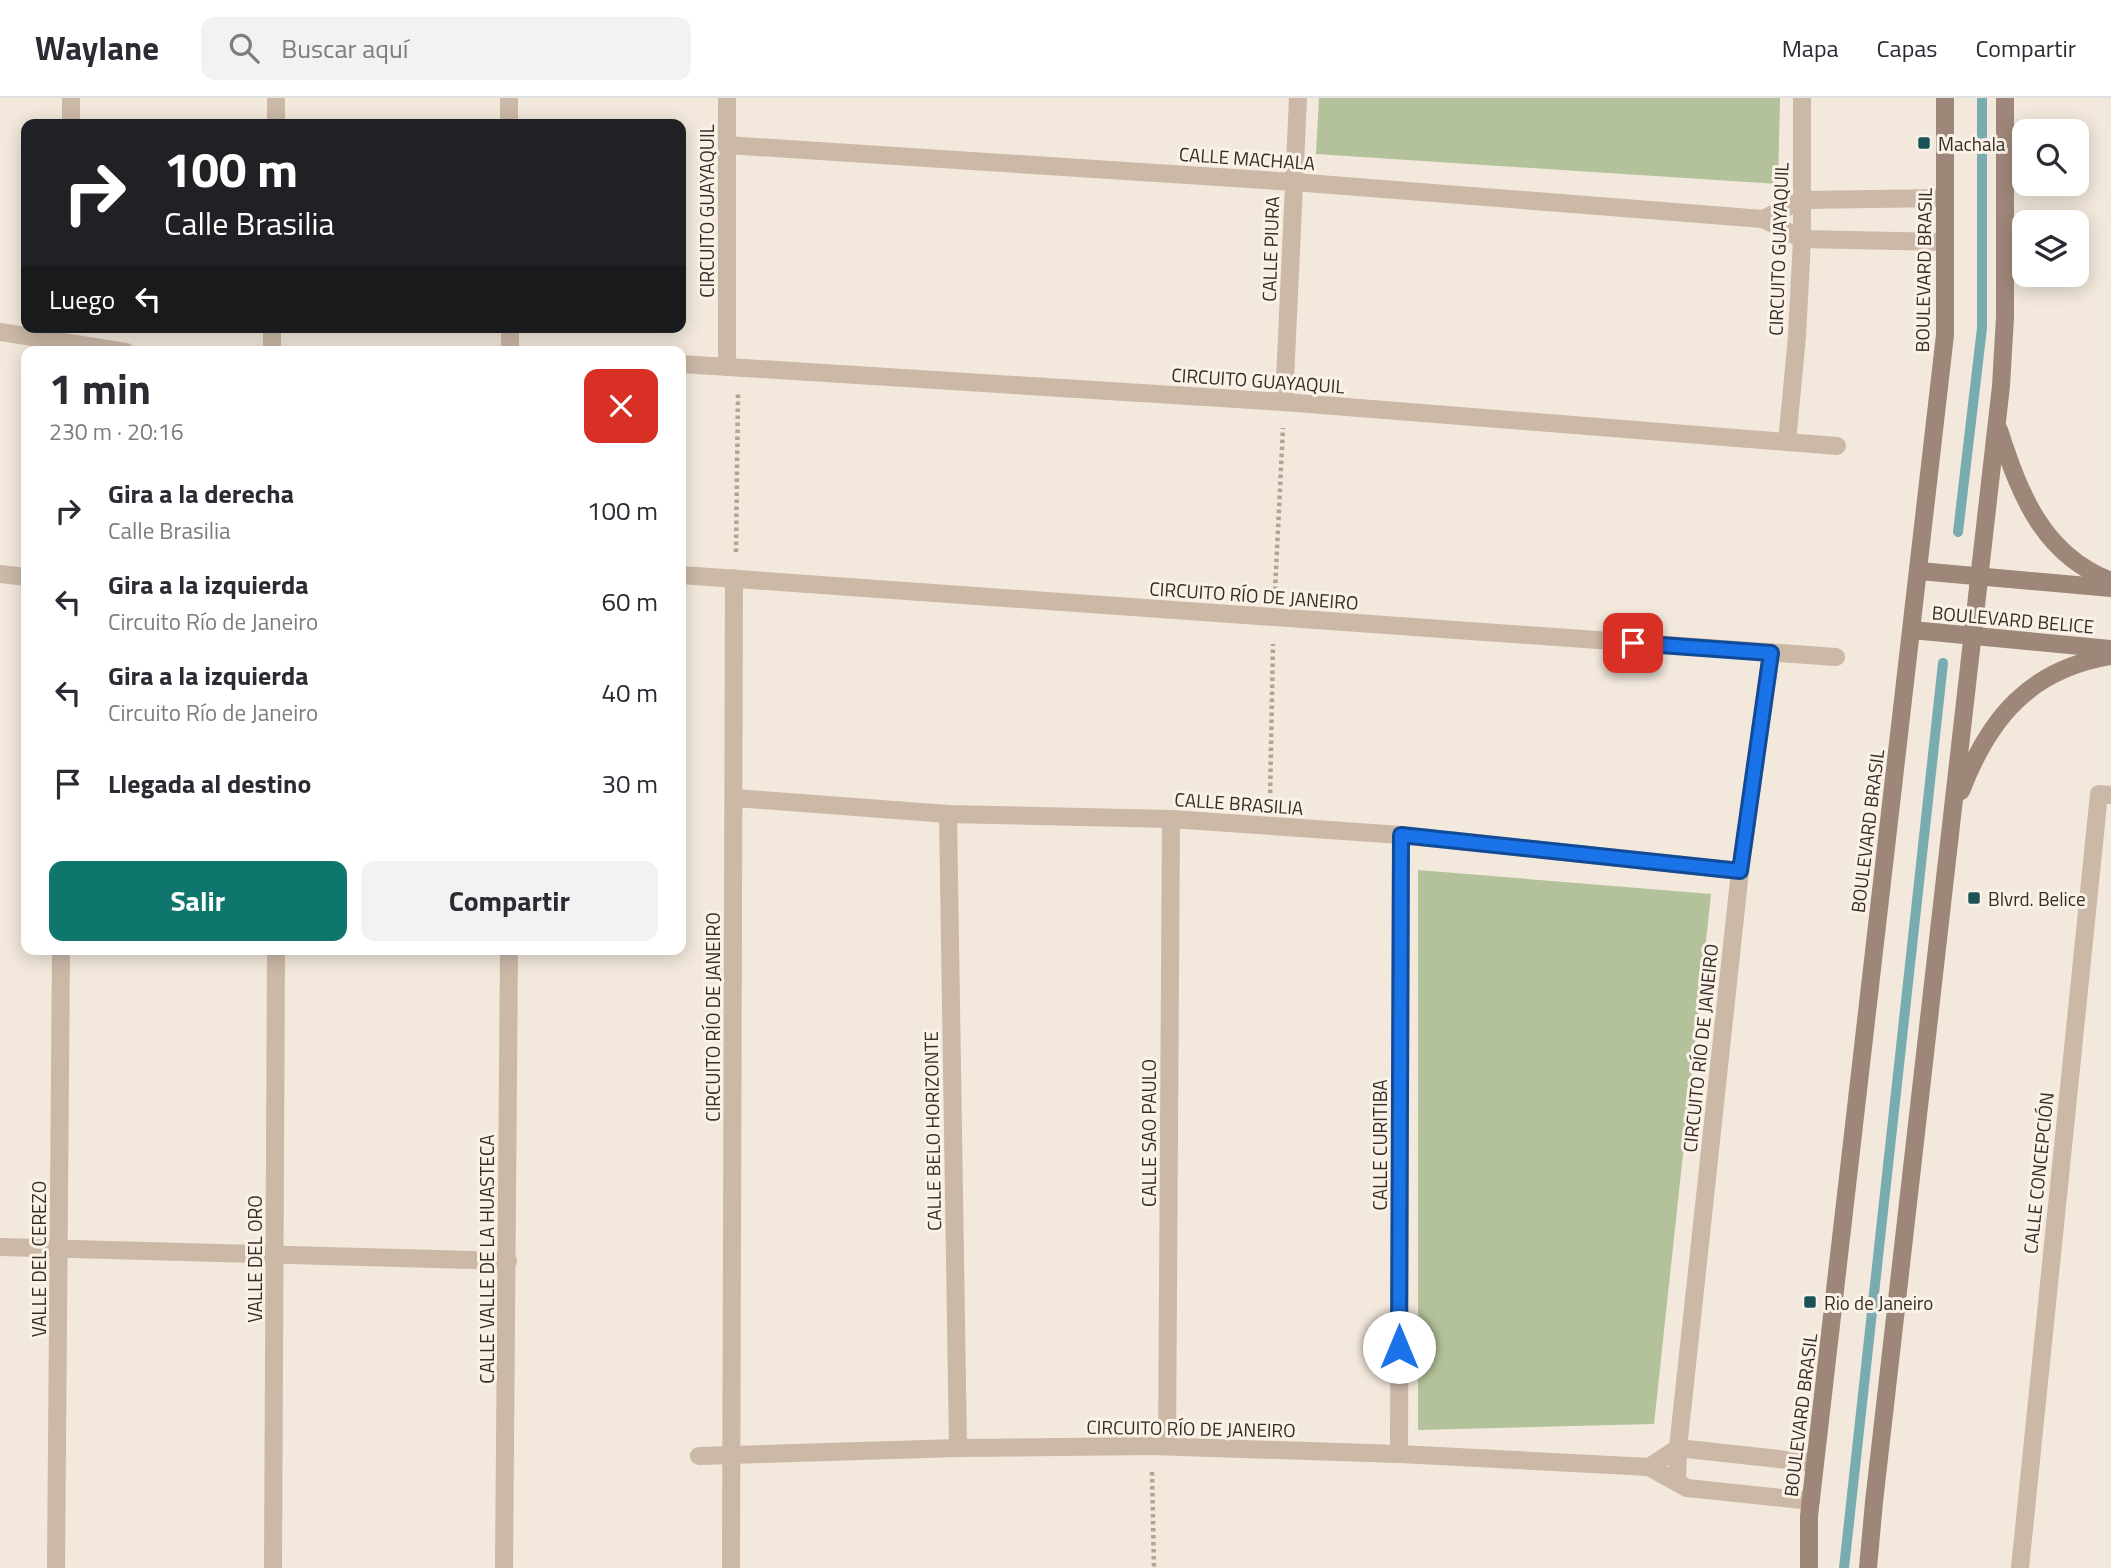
<!DOCTYPE html>
<html lang="es">
<head>
<meta charset="utf-8">
<style>
  :root { --surface:#fff; --page:#f2f2f3; --text:#2b2b33; --muted:#7c7c81; --line:#e1e1e2; --accent:#0f766e }
  body { margin:0; font-family:"Titillium Web",sans-serif; background:var(--page); color:var(--text); height:100vh; display:flex; flex-direction:column; font-size:26px; white-space:nowrap }
  * { box-sizing:border-box; margin:0 }
  p { font-size:23px; color:var(--muted) }
  .icon { flex:none; width:38px; height:38px; fill:none; stroke:currentColor; stroke-width:2; stroke-linecap:round; stroke-linejoin:round }
  .map { position:relative; flex:1; overflow:hidden }
  .panel { position:absolute; left:21px; top:248px; width:665px; height:609px; display:flex; flex-direction:column; background:var(--surface); border-radius:14px; box-shadow:0 4px 18px #0003 }
  .panel>* { flex:none }
  .hud { position:absolute; left:21px; top:21px; width:665px; height:214px; border-radius:14px; box-shadow:0 4px 18px #0003; background:#202124; color:#fff; overflow:hidden }
  .buttons { position:absolute; left:2012px; top:21px; display:grid; gap:14px }
  .buttons a { display:grid; place-items:center; width:77px; height:77px; border-radius:14px; background:var(--surface); box-shadow:0 4px 18px #0003; font-size:35px }
  .pin { position:absolute; display:grid; place-items:center; width:60px; height:60px; color:#fff; margin:-30px; border-radius:14px; box-shadow:0 4px 10px #0006 }
  .me { position:absolute; width:77px; margin:-38px; rotate:0deg; stroke-linejoin:round; filter:drop-shadow(0 0 5px #0008) }
  .turn { display:flex; align-items:center; gap:24px; height:147px; padding:0 28px; font-size:32px }
  .turn .icon { width:91px; height:91px; stroke-width:2.5 }
  .turn b { display:block; font-size:49px; line-height:60px }
  .then { display:flex; align-items:center; height:66px; padding:0 28px; background:#0003; gap:14px; font-size:26px }
  .round { display:grid; place-items:center; flex:none; width:74px; height:74px; border-radius:14px; background:var(--page) }
  .headline { display:flex; align-items:center; justify-content:space-between; height:119px; padding:0 28px }
  h1 { font-size:42px; font-weight:700; line-height:52px }
  .cta { display:flex; gap:14px; margin-top:auto; padding:14px 28px }
  .cta a { flex:1; height:80px; border-radius:14px; background:var(--accent); color:#fff; font-size:28px; font-weight:700; line-height:80px; text-align:center }
  .cta a+a { background:var(--page); color:var(--text) }
  ul { padding:0; list-style:none }
  li { display:flex; align-items:center; gap:21px; height:91px; padding:0 28px }
  li div { flex:1 }
  li b { display:block; font-size:26px }
  li em { font-style:normal }
  header { display:flex; align-items:center; gap:42px; box-sizing:border-box; height:98px; padding:0 35px; background:var(--surface); border-bottom:2px solid var(--line) }
  header strong { font-size:33px }
  nav { display:flex; gap:38px; margin-inline-start:auto; font-size:24px }
  .search { width:490px; height:63px; background:var(--page); display:flex; align-items:center; gap:18px; box-sizing:border-box; padding:0 24px; border-radius:14px; color:var(--muted); font-size:26px }
  .map>svg:first-child { display:block }
  .green { fill:#b3c29b }
  .lines { fill:none; stroke-linecap:round; stroke-linejoin:round }
  .stream { stroke:#79acb0; stroke-width:10 }
  .path { stroke:#b6a291; stroke-width:4.5; stroke-dasharray:3.5 3.5; stroke-linecap:butt }
  .street { stroke:#cbb8a7; stroke-width:18 }
  .secondary { stroke:#9e8778; stroke-width:18 }
  .route-casing { stroke:#114b97; stroke-width:18 }
  .route { stroke:#1a73e8; stroke-width:12 }
  .poi-dot { fill:#1c5359; stroke:#faf2e7; stroke-width:2.5 }
  .labels { text-anchor:middle; dominant-baseline:central; stroke-width:6; stroke-linejoin:round; paint-order:stroke }
  .poi-label { font-size:19px; fill:#372d27; stroke:#faf2e7; text-anchor:start }
  .street-label { font-size:19px; fill:#372d27; stroke:#faf2e7 }
</style>
</head>
<body>
<header>
<strong>Waylane</strong>
<div class="search"><svg class="icon" aria-label="search" viewBox="0 0 24 24"><circle cx="10" cy="10" r="6"/><path d="M15 15l6 6"/></svg>Buscar aquí</div>
<nav><a>Mapa</a><a>Capas</a><a>Compartir</a></nav>
</header>
<div class="map">
<svg width="2111" height="1470" viewBox="0 0 2111 1470">
  <rect width="100%" height="100%" fill="#f2e8db"/>
  <!-- green -->
  <g class="green">
    <path d="M1319,0H1780L1778,86L1316,56Z"/>
    <path d="M1418,772L1711,796L1654,1326L1418,1332Z"/>
  </g>
  <g class="lines">
    <!-- stream -->
    <g class="stream">
      <path d="M1958,434L1982,230V0"/>
      <path d="M1844,1470L1943,565"/>
    </g>
    <!-- path -->
    <g class="path">
      <path d="M736,454L738,295"/>
      <path d="M1275,492L1283,330"/>
      <path d="M1270,702L1273,546"/>
      <path d="M1152,1374L1154,1470"/>
    </g>
    <!-- street -->
    <g class="street">
      <path d="M71,0V26"/>
      <path d="M509,0V26"/>
      <path d="M276,26V0"/>
      <path d="M727,47L1294,84L1763,121L1802,141L1945,144"/>
      <path d="M1763,121L1802,102L1945,100"/>
      <path d="M510,229V254"/>
      <path d="M0,234L126,254"/>
      <path d="M272,254V229"/>
      <path d="M681,266L1284,304L1837,348"/>
      <path d="M727,269V0"/>
      <path d="M1284,304L1298,0"/>
      <path d="M1787,344L1797,239L1802,141V0"/>
      <path d="M0,476L26,479"/>
      <path d="M681,477L1836,559"/>
      <path d="M735,700L948,716L1171,721L1401,737L1740,773"/>
      <path d="M948,716L958,1350"/>
      <path d="M0,1149L508,1163"/>
      <path d="M1167,1348L1171,721"/>
      <path d="M1399,1356L1401,737"/>
      <path d="M699,1358L958,1350L1152,1348L1399,1356L1649,1369L1687,1390L1811,1403"/>
      <path d="M1649,1369L1678,1350L1815,1365"/>
      <path d="M1677,1384L1678,1350L1740,773L1771,555"/>
      <path d="M56,1470L61,852"/>
      <path d="M273,1470L276,852"/>
      <path d="M504,1470L509,852"/>
      <path d="M731,1470L734,480"/>
      <path d="M2020,1470L2099,696L2111,697"/>
    </g>
    <!-- secondary -->
    <g class="secondary">
      <path d="M1999,332C2020,397 2043,457 2111,483"/>
      <path d="M1919,473L2111,490"/>
      <path d="M1912,532L2111,551"/>
      <path d="M1961,693C1989,620 2030,571 2111,558"/>
      <path d="M1809,1470V1418L1945,237V0"/>
      <path d="M1868,1470L1874,1404L2001,288L2005,219V0"/>
    </g>
  </g>
  <g class="lines">
    <!-- route casing -->
    <g class="route-casing">
      <path id="route" d="M1399,1249L1401,737L1740,773L1771,555L1633,545"/>
    </g>
    <!-- route -->
    <use href="#route" class="route"/>
  </g>
  <!-- markers -->
  <g class="poi-dot">
    <rect x="1917" y="38" width="14" height="14" rx="3.5"/>
    <rect x="1967" y="793" width="14" height="14" rx="3.5"/>
    <rect x="1803" y="1197" width="14" height="14" rx="3.5"/>
  </g>
  <g class="labels">
    <!-- poi labels -->
    <g class="poi-label">
      <text x="1938" y="45">Machala</text>
      <text x="1988" y="800">Blvrd. Belice</text>
      <text x="1824" y="1204">Rio de Janeiro</text>
    </g>
    <!-- street labels -->
    <g class="street-label">
      <text transform="translate(1247 60) rotate(4)">CALLE MACHALA</text>
      <text transform="translate(706 113) rotate(-90)">CIRCUITO GUAYAQUIL</text>
      <text transform="translate(1270 151) rotate(-88)">CALLE PIURA</text>
      <text transform="translate(1778 151) rotate(-88)">CIRCUITO GUAYAQUIL</text>
      <text transform="translate(1923 172) rotate(-89)">BOULEVARD BRASIL</text>
      <text transform="translate(1258 282) rotate(4)">CIRCUITO GUAYAQUIL</text>
      <text transform="translate(1254 497) rotate(4)">CIRCUITO RÍO DE JANEIRO</text>
      <text transform="translate(2013 521) rotate(5)">BOULEVARD BELICE</text>
      <text transform="translate(1239 705) rotate(4)">CALLE BRASILIA</text>
      <text transform="translate(1867 733) rotate(-83)">BOULEVARD BRASIL</text>
      <text transform="translate(712 919) rotate(-90)">CIRCUITO RÍO DE JANEIRO</text>
      <text transform="translate(1700 950) rotate(-84)">CIRCUITO RÍO DE JANEIRO</text>
      <text transform="translate(932 1033) rotate(-91)">CALLE BELO HORIZONTE</text>
      <text transform="translate(1148 1035) rotate(-90)">CALLE SAO PAULO</text>
      <text transform="translate(1379 1047) rotate(-90)">CALLE CURITIBA</text>
      <text transform="translate(2038 1075) rotate(-84)">CALLE CONCEPCIÓN</text>
      <text transform="translate(38 1161) rotate(-90)">VALLE DEL CEREZO</text>
      <text transform="translate(254 1161) rotate(-90)">VALLE DEL ORO</text>
      <text transform="translate(486 1161) rotate(-90)">CALLE VALLE DE LA HUASTECA</text>
      <text transform="translate(1800 1317) rotate(-83)">BOULEVARD BRASIL</text>
      <text transform="translate(1191 1330) rotate(1)">CIRCUITO RÍO DE JANEIRO</text>
    </g>
  </g>
</svg>
<div class="buttons">
<a><svg class="icon" aria-label="search" viewBox="0 0 24 24"><circle cx="10" cy="10" r="6"/><path d="M15 15l6 6"/></svg></a>
<a><svg class="icon" aria-label="layers" viewBox="0 0 24 24"><path d="M12 4l9 5-9 5-9-5zM3 14l9 5 9-5"/></svg></a>
</div>
<div class="pin" style="left:1633px;top:545px;background:#d93025"><svg class="icon" aria-label="arrive" viewBox="0 0 24 24"><path d="M6 21V4h12l-3 4 3 4H6"/></svg></div>
<svg class="me" style="left:1399px;top:1249px" viewBox="-20 -20 40 40"><circle r="19" fill="#fff"/><path d="M0-13L10 11 0 6-10 11z" fill="#1a73e8"/></svg>
<div class="hud">
<div class="turn"><svg class="icon" aria-label="right" viewBox="0 0 24 24"><path d="M7 20v-9h11M14 6l5 5-5 5"/></svg><div><b>100 m</b>Calle Brasilia</div></div>
<div class="then">Luego<svg class="icon" aria-label="left" viewBox="0 0 24 24"><path d="M17 20v-9H6M10 6l-5 5 5 5"/></svg></div>
</div>
<section class="panel">
<div class="headline"><div><h1>1 min</h1><p>230 m · 20:16</p></div><a class="round" style="background:#d93025;color:#fff"><svg class="icon" aria-label="close" viewBox="0 0 24 24"><path d="M6 6l12 12M18 6L6 18"/></svg></a></div>
<ul>
<li><svg class="icon" aria-label="right" viewBox="0 0 24 24"><path d="M7 20v-9h11M14 6l5 5-5 5"/></svg><div><b>Gira a la derecha</b><p>Calle Brasilia</p></div><em>100 m</em></li>
<li><svg class="icon" aria-label="left" viewBox="0 0 24 24"><path d="M17 20v-9H6M10 6l-5 5 5 5"/></svg><div><b>Gira a la izquierda</b><p>Circuito Río de Janeiro</p></div><em>60 m</em></li>
<li><svg class="icon" aria-label="left" viewBox="0 0 24 24"><path d="M17 20v-9H6M10 6l-5 5 5 5"/></svg><div><b>Gira a la izquierda</b><p>Circuito Río de Janeiro</p></div><em>40 m</em></li>
<li><svg class="icon" aria-label="arrive" viewBox="0 0 24 24"><path d="M6 21V4h12l-3 4 3 4H6"/></svg><div><b>Llegada al destino</b></div><em>30 m</em></li>
</ul>
<div class="cta"><a>Salir</a><a>Compartir</a></div>
</section>
</div>
</body>
</html>
